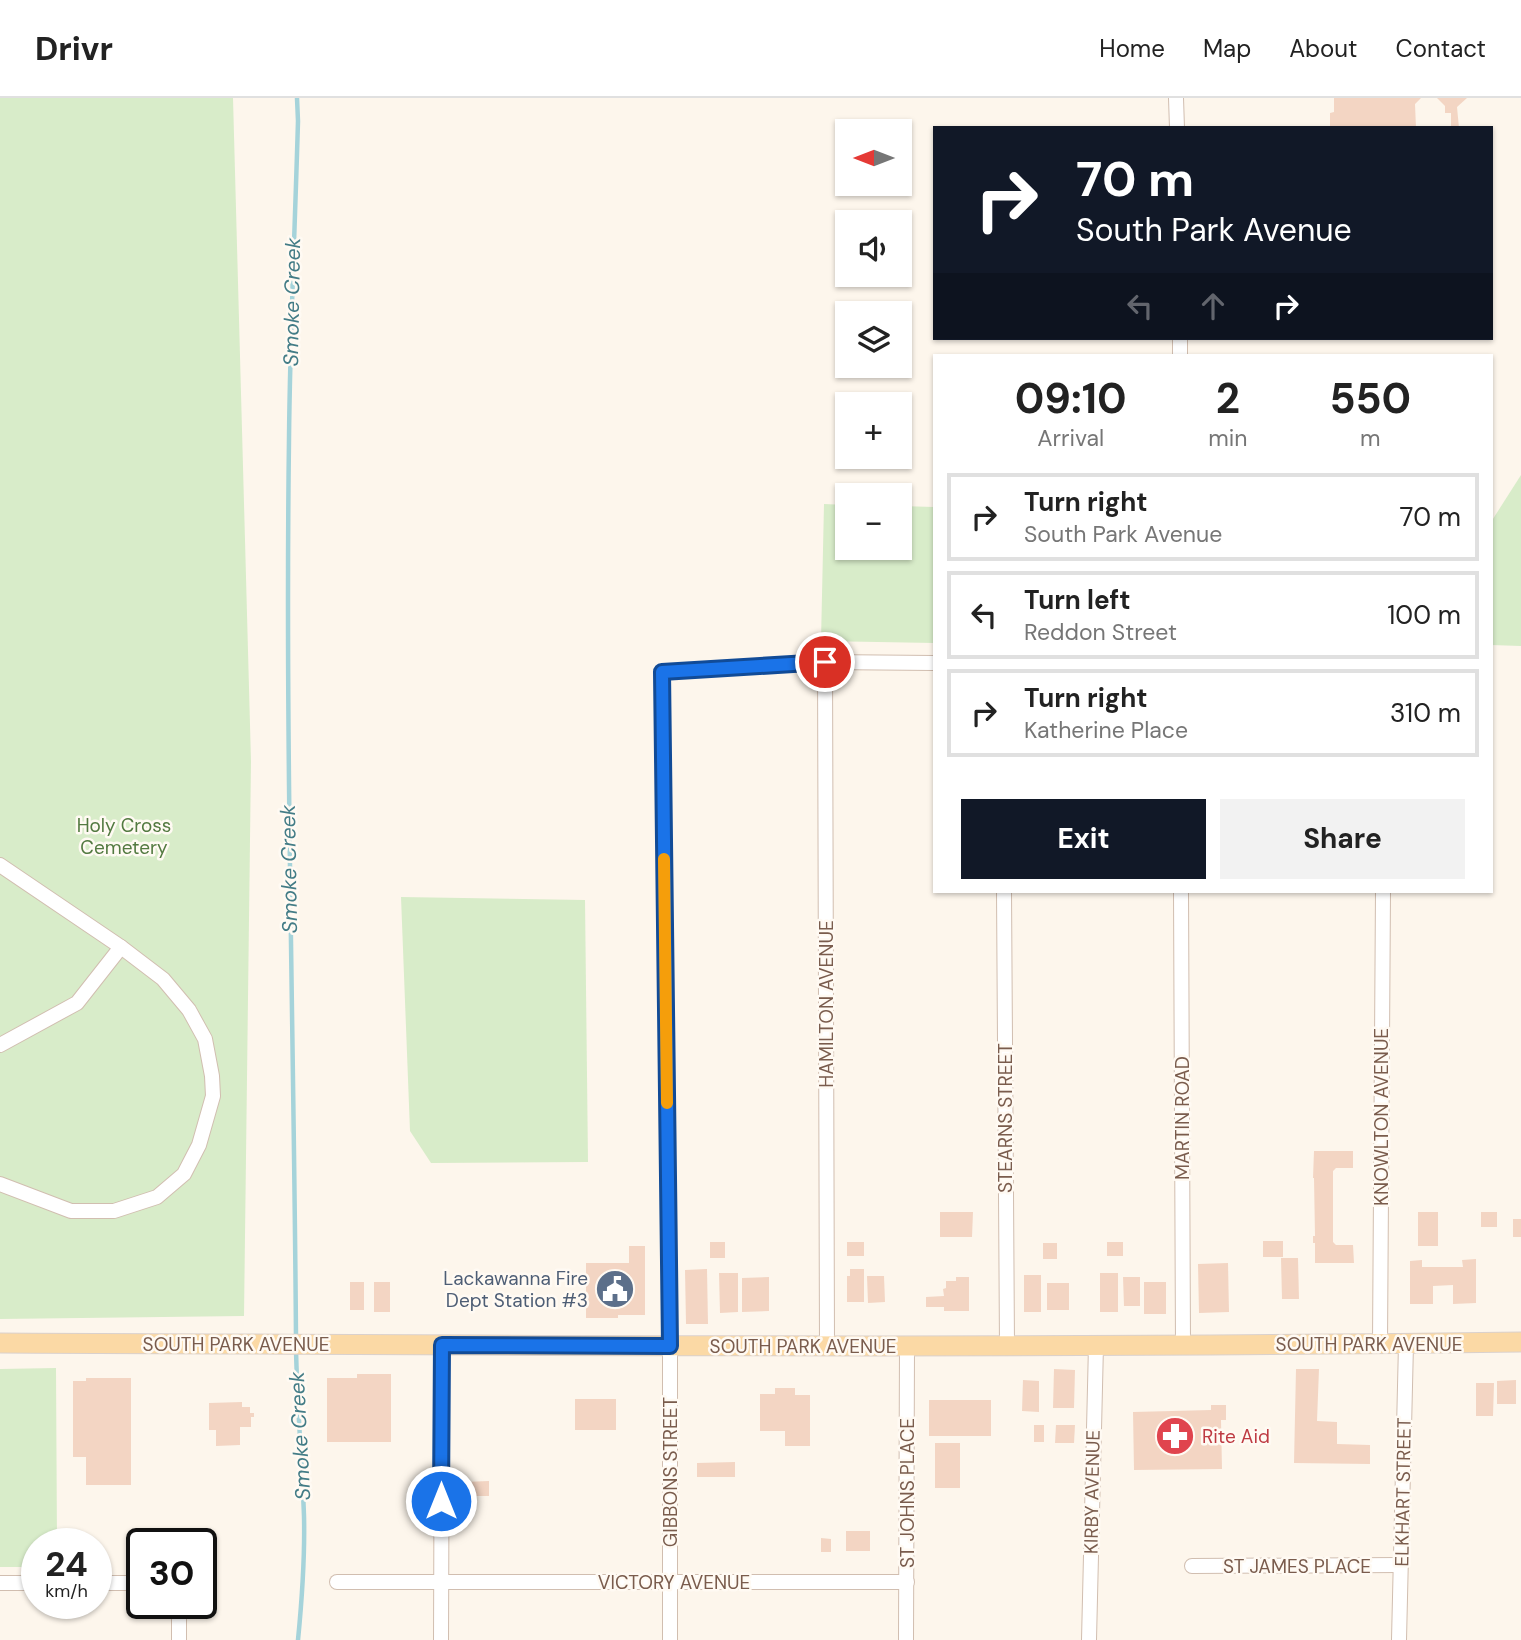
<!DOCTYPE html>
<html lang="en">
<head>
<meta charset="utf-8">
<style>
  :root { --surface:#fff; --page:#f2f2f2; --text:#222; --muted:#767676; --line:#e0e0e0; --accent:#111827 }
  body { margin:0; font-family:"DM Sans",sans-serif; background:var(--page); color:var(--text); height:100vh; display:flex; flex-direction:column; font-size:26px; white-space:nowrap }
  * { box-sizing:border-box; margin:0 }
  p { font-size:23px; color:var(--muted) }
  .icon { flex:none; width:38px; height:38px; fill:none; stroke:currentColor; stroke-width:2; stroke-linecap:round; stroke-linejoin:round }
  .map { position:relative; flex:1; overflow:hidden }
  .sheet { position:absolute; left:933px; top:256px; width:560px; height:539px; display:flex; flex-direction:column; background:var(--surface); border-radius:0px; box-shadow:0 2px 5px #0004 }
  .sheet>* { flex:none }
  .hud { position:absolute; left:933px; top:28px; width:560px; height:214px; border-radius:0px; box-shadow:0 2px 5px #0004; background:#111827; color:#fff; overflow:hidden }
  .needle { width:46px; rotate:270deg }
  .fabs { position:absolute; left:835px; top:21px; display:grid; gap:14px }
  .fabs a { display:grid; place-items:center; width:77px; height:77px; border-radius:0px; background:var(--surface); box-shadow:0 2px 5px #0004; font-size:35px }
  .speed { position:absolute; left:21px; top:1430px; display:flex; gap:14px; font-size:35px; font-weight:700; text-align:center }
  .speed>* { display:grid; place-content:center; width:91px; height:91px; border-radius:50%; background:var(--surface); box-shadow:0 2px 5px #0004; line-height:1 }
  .speed small { font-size:18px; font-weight:400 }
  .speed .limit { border:4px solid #111; border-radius:10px; background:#fff; color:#111 }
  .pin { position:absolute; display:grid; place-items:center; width:60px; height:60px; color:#fff; margin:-30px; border:4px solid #fff; border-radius:50%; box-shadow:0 2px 7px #0007 }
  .me { position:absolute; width:77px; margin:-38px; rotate:0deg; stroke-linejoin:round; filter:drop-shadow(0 0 5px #0008) }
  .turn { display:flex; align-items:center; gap:24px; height:147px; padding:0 28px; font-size:32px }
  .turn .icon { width:91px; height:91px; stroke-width:2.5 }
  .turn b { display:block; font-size:49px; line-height:60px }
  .lanes { display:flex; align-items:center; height:66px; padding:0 28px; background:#0003; justify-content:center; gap:35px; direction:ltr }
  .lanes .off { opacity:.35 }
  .eta { display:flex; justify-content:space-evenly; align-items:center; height:119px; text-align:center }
  .eta b { font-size:42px; font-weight:700; line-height:49px }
  .primary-button { display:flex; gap:14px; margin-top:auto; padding:14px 28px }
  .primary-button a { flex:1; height:80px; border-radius:0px; background:var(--accent); color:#fff; font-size:28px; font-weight:700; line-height:80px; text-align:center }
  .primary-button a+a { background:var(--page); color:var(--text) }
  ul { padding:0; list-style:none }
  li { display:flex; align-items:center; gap:21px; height:88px; margin:0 14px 10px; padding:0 14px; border:4px solid var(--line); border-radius:0px }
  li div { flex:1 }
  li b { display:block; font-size:26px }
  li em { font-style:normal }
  header { display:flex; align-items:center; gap:42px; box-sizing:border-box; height:98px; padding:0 35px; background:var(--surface); border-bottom:2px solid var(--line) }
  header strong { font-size:33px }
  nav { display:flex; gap:38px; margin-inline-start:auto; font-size:24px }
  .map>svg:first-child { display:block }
  .green { fill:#d8ecc9 }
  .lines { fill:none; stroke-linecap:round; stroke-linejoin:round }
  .stream { stroke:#a5d3da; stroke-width:4.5 }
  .building { fill:#f3d5c3 }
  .minor-casing { stroke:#d1beb0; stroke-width:16 }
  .major-casing { stroke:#dad1cd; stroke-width:21 }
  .minor { stroke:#fff; stroke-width:14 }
  .major { stroke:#fbd9a5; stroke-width:19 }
  .route-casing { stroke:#114b97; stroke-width:18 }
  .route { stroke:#1a73e8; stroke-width:12 }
  .slow { stroke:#f59e0b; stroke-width:12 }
  .labels { text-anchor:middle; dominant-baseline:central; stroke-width:5; stroke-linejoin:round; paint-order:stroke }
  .park-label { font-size:19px; fill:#537a41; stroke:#fffaf3 }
  .street-label { font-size:19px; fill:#7a5c4d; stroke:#fffaf3 }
  .service-label { font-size:19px; fill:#4e5e75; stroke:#fffaf3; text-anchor:end }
  .health-label { font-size:19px; fill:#be3a42; stroke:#fffaf3; text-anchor:start }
  .water-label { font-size:21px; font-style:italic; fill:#437c86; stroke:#fffaf3 }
</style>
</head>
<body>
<header>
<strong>Drivr</strong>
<nav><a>Home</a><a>Map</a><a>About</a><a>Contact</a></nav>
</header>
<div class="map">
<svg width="1521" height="1542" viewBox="0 0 1521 1542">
  <rect width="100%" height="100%" fill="#fdf6ec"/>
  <!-- green -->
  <g class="green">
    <path d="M0,0H233L251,663L244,1218L0,1221Z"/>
    <path d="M1521,377V548L1491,547V424Z"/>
    <path d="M824,406L847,407V450H900V408L934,409V545L821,543Z"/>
    <path d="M401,799L585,802L588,1064L431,1065L410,1033Z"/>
    <path d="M56,1270L57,1445L37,1446V1469H0V1271Z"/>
  </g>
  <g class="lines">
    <!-- stream -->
    <g class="stream">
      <path d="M296,1241C294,941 285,641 289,341C290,235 295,129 298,23L297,0"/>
      <path d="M296,1250C297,1306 302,1362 304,1418C305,1459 302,1501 298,1542"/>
    </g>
  </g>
  <!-- building -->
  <g class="building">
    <path d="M1334,0H1421L1415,6L1416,30H1330V15L1334,14Z"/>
    <path d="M1437,0H1467L1457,9L1459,30H1451V15H1445V8Z"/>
    <path d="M1314,1053H1353V1070H1336L1333,1073V1144L1336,1147H1353L1354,1165H1315V1145H1313V1138H1315L1314,1080H1313Z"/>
    <path d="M940,1114H973L972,1139H940Z"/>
    <rect x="1418" y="1114" width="20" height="34"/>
    <rect x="1481" y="1114" width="16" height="15"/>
    <rect x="1513" y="1121" width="8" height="18"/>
    <rect x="1263" y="1143" width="20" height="16"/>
    <rect x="710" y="1144" width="15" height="16"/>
    <rect x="847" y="1144" width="17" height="14"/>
    <rect x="1107" y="1144" width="16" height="14"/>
    <rect x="1043" y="1145" width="14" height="16"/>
    <path d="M629,1148H645V1217H618V1220H586V1165H629Z"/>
    <path d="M1281,1160H1298L1299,1201H1282Z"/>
    <path d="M1476,1161V1205L1453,1206V1187L1433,1188V1206H1410V1163L1422,1162V1169H1463L1462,1162Z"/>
    <path d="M1228,1165L1229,1214L1199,1215L1198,1166Z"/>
    <path d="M707,1171L708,1226H686L685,1172Z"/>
    <path d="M850,1171H864V1204H847V1178H850Z"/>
    <path d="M719,1175H738V1214L720,1215Z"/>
    <rect x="1100" y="1175" width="18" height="39"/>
    <rect x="1024" y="1177" width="17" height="37"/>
    <path d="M867,1178H884L885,1204L868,1205Z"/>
    <path d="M769,1179V1213L742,1214V1180Z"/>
    <path d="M956,1179H969V1213H944V1209H926V1199L944,1198L943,1191L946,1190V1183H956Z"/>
    <path d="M1123,1179H1140V1208H1124Z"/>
    <rect x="350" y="1184" width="14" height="28"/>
    <rect x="374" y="1184" width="16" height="30"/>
    <rect x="1144" y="1184" width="22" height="32"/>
    <rect x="1047" y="1185" width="22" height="27"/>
    <path d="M1054,1271L1075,1272L1074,1310H1053Z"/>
    <path d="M1296,1271H1319L1317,1323L1337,1324V1346L1370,1347V1366L1294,1365Z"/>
    <path d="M357,1276H391V1344H327V1280H357Z"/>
    <path d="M86,1280H131V1387H86V1359H73V1283H86Z"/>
    <path d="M1023,1282L1039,1283V1314L1022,1313Z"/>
    <path d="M1516,1282V1306H1497V1283Z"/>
    <path d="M1476,1285H1494L1493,1318H1476Z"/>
    <path d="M775,1290H795V1297H810V1348H785V1333H760V1296H775Z"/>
    <rect x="575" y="1301" width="41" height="31"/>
    <rect x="929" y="1302" width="62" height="36"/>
    <path d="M242,1304V1309H250V1315H254V1319H251V1329H240V1347L216,1348V1332H209V1305Z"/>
    <path d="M1211,1307H1226V1322H1221L1222,1371L1134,1372L1133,1314L1211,1312Z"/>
    <rect x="1034" y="1327" width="10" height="17"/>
    <path d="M1056,1327H1075L1074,1345H1055Z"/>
    <rect x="935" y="1345" width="25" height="45"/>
    <path d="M735,1364V1379H697V1365Z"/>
    <path d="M489,1383V1398H464V1384Z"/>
    <rect x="846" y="1433" width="24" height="20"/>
    <path d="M821,1440L831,1441V1454H821Z"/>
  </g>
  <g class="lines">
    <!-- minor casing -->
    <g class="minor-casing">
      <g id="minor">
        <path d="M1176,0L1177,30"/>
        <path d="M1180,240V257"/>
        <path d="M825,564L827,1248"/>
        <path d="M0,767L121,849L77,905L0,947"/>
        <path d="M1004,793L1007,1247"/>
        <path d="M1181,793L1183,1247"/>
        <path d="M0,1086L71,1113H114L157,1099L184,1076L199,1047L213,998L212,978L205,941L189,912L163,881L121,849"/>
        <path d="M1380,1246L1383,793"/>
        <path d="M1192,1468L1401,1467"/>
        <path d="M337,1484H907"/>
        <path d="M0,1485H37"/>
        <path d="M96,1485H142"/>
        <path d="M179,1505V1542"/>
        <path d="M441,1542L442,1247"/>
        <path d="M670,1542V1248L662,574L825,564L934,565"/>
        <path d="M906,1542L907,1248"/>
        <path d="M1089,1542L1096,1247"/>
        <path d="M1399,1542L1406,1246"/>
      </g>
    </g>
    <!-- major casing -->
    <g class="major-casing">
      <path id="major" d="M0,1245C507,1247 1014,1251 1521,1244"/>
    </g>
    <!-- minor -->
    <use href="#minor" class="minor"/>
    <!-- major -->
    <use href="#major" class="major"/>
  </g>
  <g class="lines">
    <!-- route casing -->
    <g class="route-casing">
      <path id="route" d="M441,1403L442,1247L670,1248L662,574L825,564"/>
    </g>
    <!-- route -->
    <use href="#route" class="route"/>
    <!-- slow -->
    <path class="slow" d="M664,761L667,1005"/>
  </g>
  <!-- icons -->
  <defs>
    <g id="civic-disc" transform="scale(2.0125)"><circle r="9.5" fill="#5c6f8a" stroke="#fffaf3"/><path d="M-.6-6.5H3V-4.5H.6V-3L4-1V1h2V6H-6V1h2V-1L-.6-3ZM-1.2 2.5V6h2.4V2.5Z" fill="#fff"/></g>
    <g id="pharmacy-disc" transform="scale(2.0125)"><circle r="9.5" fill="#e0444e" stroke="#fffaf3"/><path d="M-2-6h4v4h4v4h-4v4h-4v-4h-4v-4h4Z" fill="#fff"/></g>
  </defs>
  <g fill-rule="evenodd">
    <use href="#civic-disc" x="615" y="1191"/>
    <use href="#pharmacy-disc" x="1175" y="1338"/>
  </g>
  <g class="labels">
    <!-- park labels -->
    <g class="park-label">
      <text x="124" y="727">Holy Cross<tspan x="124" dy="22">Cemetery</tspan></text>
    </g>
    <!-- street labels -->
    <g class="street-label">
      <text transform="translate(826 906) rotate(-90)">HAMILTON AVENUE</text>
      <text transform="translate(1381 1019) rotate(-90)">KNOWLTON AVENUE</text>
      <text transform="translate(1005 1020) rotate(-90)">STEARNS STREET</text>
      <text transform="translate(1182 1020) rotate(-90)">MARTIN ROAD</text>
      <text x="236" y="1246">SOUTH PARK AVENUE</text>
      <text x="1369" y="1246">SOUTH PARK AVENUE</text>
      <text x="803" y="1248">SOUTH PARK AVENUE</text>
      <text transform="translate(670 1374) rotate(-90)">GIBBONS STREET</text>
      <text transform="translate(1092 1394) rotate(-89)">KIRBY AVENUE</text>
      <text transform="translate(1403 1394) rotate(-89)">ELKHART STREET</text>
      <text transform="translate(907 1395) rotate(-90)">ST JOHNS PLACE</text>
      <text x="1297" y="1468">ST JAMES PLACE</text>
      <text x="674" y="1484">VICTORY AVENUE</text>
    </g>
    <!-- service labels -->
    <g class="service-label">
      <text x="588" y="1180">Lackawanna Fire<tspan x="588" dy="22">Dept Station #3</tspan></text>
    </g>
    <!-- health labels -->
    <g class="health-label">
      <text x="1202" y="1338">Rite Aid</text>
    </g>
    <!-- water labels -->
    <g class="water-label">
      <text transform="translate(292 204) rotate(-89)">Smoke Creek</text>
      <text transform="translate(289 771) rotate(-91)">Smoke Creek</text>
      <text transform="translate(300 1338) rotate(-93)">Smoke Creek</text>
    </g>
  </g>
</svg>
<div class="fabs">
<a><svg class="needle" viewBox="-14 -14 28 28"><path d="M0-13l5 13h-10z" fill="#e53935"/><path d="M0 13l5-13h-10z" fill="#767676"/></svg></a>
<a><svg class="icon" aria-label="sound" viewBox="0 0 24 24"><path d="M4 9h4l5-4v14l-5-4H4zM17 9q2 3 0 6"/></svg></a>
<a><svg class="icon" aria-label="layers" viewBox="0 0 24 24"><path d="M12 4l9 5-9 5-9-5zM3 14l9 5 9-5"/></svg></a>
<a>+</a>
<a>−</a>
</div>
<div class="speed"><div>24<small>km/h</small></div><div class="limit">30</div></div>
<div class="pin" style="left:825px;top:564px;background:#d93025"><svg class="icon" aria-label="arrive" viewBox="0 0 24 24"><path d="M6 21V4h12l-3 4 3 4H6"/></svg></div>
<svg class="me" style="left:441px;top:1403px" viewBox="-20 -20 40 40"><circle r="17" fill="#1a73e8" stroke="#fff" stroke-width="3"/><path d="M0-11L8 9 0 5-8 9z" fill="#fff"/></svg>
<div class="hud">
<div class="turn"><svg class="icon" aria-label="right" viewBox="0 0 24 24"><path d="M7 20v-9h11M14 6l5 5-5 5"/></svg><div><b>70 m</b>South Park Avenue</div></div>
<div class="lanes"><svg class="icon off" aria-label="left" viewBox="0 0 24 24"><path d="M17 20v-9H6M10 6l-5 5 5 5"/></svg><svg class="icon off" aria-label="ahead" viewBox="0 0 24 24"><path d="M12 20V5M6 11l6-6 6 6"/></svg><svg class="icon" aria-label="right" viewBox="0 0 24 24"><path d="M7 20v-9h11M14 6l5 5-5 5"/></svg></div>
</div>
<section class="sheet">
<div class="eta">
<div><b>09:10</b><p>Arrival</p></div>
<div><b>2</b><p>min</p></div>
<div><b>550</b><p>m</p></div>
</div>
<ul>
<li><svg class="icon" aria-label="right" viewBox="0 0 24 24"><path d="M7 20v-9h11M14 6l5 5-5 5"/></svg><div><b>Turn right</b><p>South Park Avenue</p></div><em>70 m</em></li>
<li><svg class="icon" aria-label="left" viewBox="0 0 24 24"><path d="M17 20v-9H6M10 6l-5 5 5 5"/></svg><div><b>Turn left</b><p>Reddon Street</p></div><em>100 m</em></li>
<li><svg class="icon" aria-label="right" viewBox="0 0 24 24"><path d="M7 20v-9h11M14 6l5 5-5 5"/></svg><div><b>Turn right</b><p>Katherine Place</p></div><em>310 m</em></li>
</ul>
<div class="primary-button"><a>Exit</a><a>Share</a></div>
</section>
</div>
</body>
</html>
